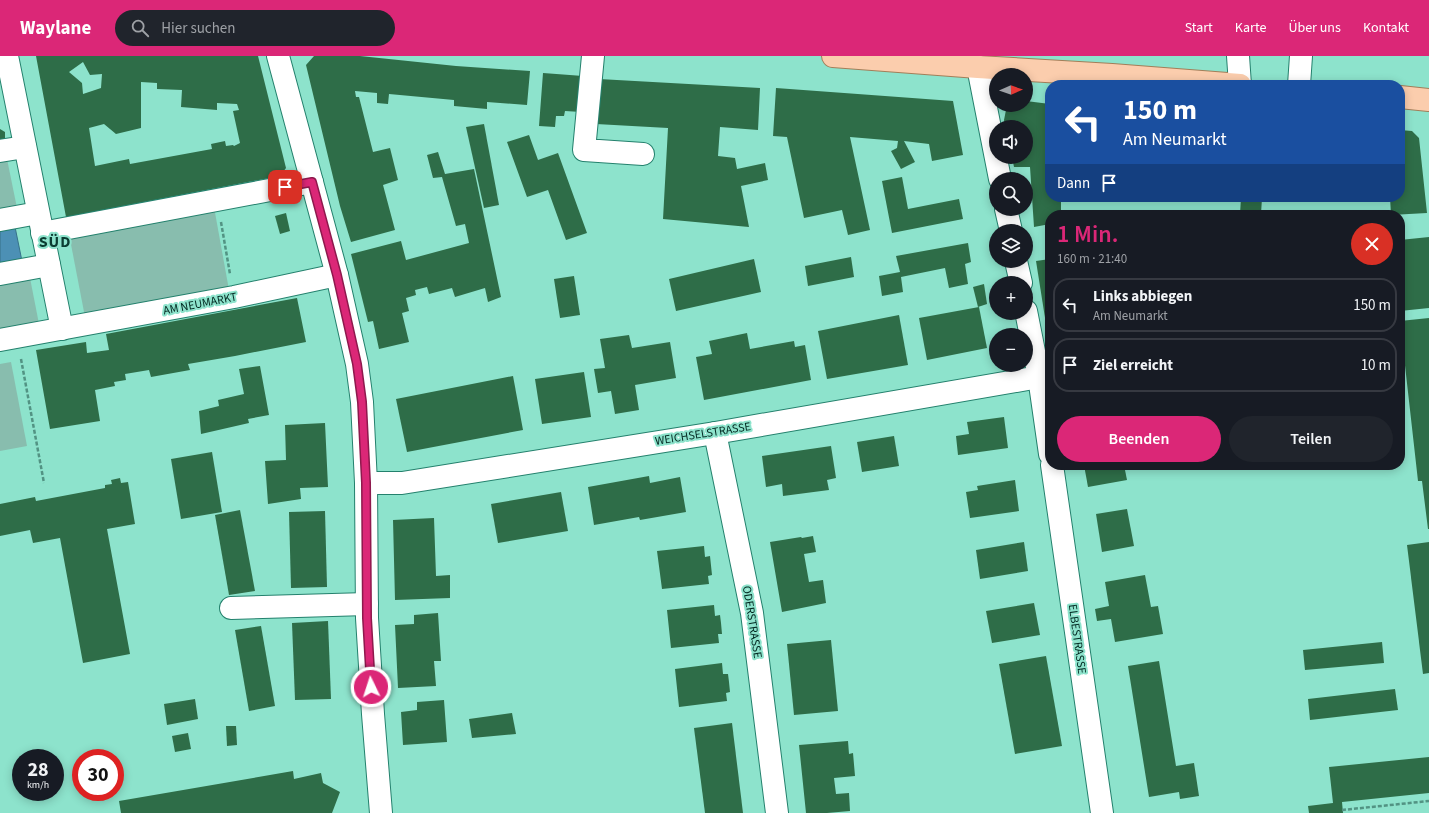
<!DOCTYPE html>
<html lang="de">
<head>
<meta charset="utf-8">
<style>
  :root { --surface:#171b24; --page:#20242c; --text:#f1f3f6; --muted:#9ea1a6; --line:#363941; --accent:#db2777 }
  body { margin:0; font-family:"Source Sans 3",sans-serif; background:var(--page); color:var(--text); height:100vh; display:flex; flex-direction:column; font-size:15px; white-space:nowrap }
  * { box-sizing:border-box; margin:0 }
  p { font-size:13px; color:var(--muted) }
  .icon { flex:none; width:22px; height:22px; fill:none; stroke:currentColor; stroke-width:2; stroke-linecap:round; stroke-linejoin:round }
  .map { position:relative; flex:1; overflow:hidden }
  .drawer { position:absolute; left:1045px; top:154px; width:360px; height:260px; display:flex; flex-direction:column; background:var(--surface); border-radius:16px; box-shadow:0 2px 10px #0003 }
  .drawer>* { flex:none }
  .banner { position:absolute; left:1045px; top:24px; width:360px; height:122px; border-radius:16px; box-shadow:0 2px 10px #0003; background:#1a4fa0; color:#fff; overflow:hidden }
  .needle { width:26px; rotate:88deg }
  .fabs { position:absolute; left:989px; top:12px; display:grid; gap:8px }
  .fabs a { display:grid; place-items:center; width:44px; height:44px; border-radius:50%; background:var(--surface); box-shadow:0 2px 10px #0003; font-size:20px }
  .speed { position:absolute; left:12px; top:693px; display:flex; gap:8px; font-size:20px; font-weight:700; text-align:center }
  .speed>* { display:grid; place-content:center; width:52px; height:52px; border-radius:50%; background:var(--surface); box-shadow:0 2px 10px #0003; line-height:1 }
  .speed small { font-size:10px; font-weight:400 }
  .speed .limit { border:6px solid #d22; background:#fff; color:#111 }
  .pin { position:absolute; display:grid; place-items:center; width:34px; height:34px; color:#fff; margin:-17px; border-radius:8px; box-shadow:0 2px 6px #0006 }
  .me { position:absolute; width:44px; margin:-22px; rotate:356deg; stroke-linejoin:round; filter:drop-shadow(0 0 3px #0008) }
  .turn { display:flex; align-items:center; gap:14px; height:84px; padding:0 12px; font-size:18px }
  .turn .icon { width:52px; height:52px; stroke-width:2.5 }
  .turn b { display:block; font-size:28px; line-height:34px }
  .then { display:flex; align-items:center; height:38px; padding:0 12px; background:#0003; gap:8px; font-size:15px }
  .round { display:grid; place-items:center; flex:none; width:42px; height:42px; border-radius:21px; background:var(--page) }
  .head { display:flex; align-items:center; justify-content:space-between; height:68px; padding:0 12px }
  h1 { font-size:24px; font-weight:600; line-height:30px; color:var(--accent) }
  .action { display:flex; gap:8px; margin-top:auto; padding:8px 12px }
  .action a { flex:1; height:46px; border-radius:24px; background:var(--accent); color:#fff; font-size:16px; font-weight:600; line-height:46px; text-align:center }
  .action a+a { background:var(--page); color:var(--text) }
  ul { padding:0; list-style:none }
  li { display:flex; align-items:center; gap:12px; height:54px; margin:0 8px 6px; padding:0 4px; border:2px solid var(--line); border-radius:16px }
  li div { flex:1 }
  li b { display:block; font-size:15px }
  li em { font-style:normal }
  header { display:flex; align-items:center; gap:24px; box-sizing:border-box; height:56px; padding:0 20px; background:var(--accent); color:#fff }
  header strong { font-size:19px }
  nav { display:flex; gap:22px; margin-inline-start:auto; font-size:14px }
  .search { width:280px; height:36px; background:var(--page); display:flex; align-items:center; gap:10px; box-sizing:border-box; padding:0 14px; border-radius:22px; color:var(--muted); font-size:15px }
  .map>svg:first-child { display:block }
  .green { fill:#88bdae }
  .water { fill:#4c90b5; stroke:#367188 }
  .building { fill:#2e6d48; fill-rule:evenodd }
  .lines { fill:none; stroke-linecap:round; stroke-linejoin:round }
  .minor-casing { stroke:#24816d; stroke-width:24 }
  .major-casing { stroke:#a27e59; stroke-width:24 }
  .path { stroke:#529383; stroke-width:2.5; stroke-dasharray:4 2; stroke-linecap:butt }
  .minor { stroke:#fff; stroke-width:22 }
  .major { stroke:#fbcdad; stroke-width:22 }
  .route-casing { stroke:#8e194d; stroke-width:10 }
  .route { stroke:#db2777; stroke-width:7 }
  .labels { text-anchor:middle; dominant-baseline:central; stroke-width:4; stroke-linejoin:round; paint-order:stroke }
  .street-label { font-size:12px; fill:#022820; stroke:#8de3cc }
  .district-label { font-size:16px; font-weight:bold; letter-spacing:1px; fill:#0b3d32; stroke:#8de3cc }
</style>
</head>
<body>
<header>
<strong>Waylane</strong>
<div class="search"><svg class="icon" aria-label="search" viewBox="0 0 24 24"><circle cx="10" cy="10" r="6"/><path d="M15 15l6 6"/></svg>Hier suchen</div>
<nav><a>Start</a><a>Karte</a><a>Über uns</a><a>Kontakt</a></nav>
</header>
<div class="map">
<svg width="1429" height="757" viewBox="0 0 1429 757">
  <rect width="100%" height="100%" fill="#8de3cc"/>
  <!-- green -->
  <g class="green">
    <path d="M7,103L17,152L0,155V105Z"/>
    <path d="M214,151L229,234L85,261L69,178Z"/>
    <path d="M30,222L39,268L0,276V228Z"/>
    <path d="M11,306L27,390L0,395V308Z"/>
  </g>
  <!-- water -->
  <path class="water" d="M14,166L23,210L0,214V169Z"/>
  <!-- building -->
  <g class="building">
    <path d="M36,0H258L286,112L280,120L66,161ZM83,6L90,19L102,18L101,32L83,38L82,27L69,16ZM141,26L157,27V33L182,34L181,51L217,54V47L237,48L239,54L233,55L240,87L234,90L233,89L226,90L225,85L211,88L212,93L130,108L129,103L95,110L89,72L104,68L116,78L141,72Z"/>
    <path d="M314,0H360L456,10L530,15L527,49L487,46V53L454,50V44L389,38L388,48L377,47V37L355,35L356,41H359L373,96L390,92L398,124L383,129L395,174L351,186L340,150L306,9Z"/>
    <path d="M543,17L583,20L581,56L565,55L564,60H556L555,71L539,70Z"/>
    <path d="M599,23L760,32L758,74L720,71L718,100L735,102L737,113L765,107L768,124L741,130L749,171L663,163L668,72L596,68Z"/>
    <path d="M776,32L953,45L963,99L932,105L929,88L904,85L915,106L901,113L891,95L897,92L898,85L850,81L870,174L848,179L842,154L804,162L787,81L773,80Z"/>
    <path d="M1026,45L1050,48V141H1061V159H1050V168L1034,171L1030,111H1014L1012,101H1026V71H1005L1004,64L1007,49H1026Z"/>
    <path d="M484,68L499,149L484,152L466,71Z"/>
    <path d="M0,73L5,76V83L1,85H0Z"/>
    <path d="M1400,74L1412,75L1419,82L1427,157L1391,159L1390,141H1400Z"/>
    <path d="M529,79L538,104L558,97L587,177L566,184L548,134L527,141L507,86Z"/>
    <path d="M438,96L445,118L474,113L501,241L488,246L485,232L455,241L452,232L429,238L427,231L415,234L416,239L406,242L409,255L402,257L409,286L379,293L373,265L368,266L351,198L401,185L406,204L469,187L465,168L456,170L442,121L433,122L427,99Z"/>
    <path d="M902,121L908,153L959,143L963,163L892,177L882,125Z"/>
    <path d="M1241,141H1262L1261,159H1240Z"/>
    <path d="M286,157L290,175L280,178L275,160Z"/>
    <path d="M1429,181V252L1400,255V184Z"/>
    <path d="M968,187L971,206L965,208L968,228L949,232L945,212L901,221L903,236L882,240L879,220L900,216L896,200Z"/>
    <path d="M851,201L854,221L808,230L805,210Z"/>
    <path d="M754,203L761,236L676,255L669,223Z"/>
    <path d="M1050,203V287H1049L1036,205Z"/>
    <path d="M574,220L580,259L560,262L554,223Z"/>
    <path d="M984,228L987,248L978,251L973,231Z"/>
    <path d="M297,242L306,286L235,300L188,308L190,314L151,321L149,314L125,318L126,324L114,326L115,330L95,334L100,365L50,373L36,294L86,286L87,297L109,294L106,278Z"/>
    <path d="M979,251L987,292L927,304L919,262Z"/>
    <path d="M899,259L908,309L827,323L818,275Z"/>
    <path d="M1429,262V473H1428L1422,425H1418L1400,265Z"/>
    <path d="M747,277L750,293L794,285L795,291L805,289L811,324L704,344L696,301L712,298L709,285Z"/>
    <path d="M629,279L632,292L670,286L676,322L635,329L639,354L615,358L611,335L598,337L594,313L605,312L600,283Z"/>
    <path d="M260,310L269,359L248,363L249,367L201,378L199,355L219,350L218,344L244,338L239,313Z"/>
    <path d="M584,316L591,361L542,368L535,323Z"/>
    <path d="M513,320L523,374L407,396L396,343Z"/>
    <path d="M1004,361L1008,392L958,399L956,380L969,378L967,366Z"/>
    <path d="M325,367L328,431L300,432L301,443L268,448L265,405L286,404L285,369Z"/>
    <path d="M894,380L899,410L862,416L857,386Z"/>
    <path d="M831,390L836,422L827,424L829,434L783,440L782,428L766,431L762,400Z"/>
    <path d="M212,396L222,456L181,463L171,403Z"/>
    <path d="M1084,409H1124L1127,424L1088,431Z"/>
    <path d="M649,420L650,427L680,421L686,456L640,464L639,461L594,469L588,431Z"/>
    <path d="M120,422L121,427L128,426L135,468L107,473L130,598L83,607L60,482L33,487L30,474L0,480V448L35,441L36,445L105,432V429L112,428L111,424Z"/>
    <path d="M1015,424L1019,455L970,462L966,436L978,434L977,430Z"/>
    <path d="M561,436L568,475L498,487L491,448Z"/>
    <path d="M1127,453L1134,490L1102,496L1096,458Z"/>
    <path d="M240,454L255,535L229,539L215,459Z"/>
    <path d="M325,455L327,531L291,532L289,456Z"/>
    <path d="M434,462L436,520L450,519V542L395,544L393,464Z"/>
    <path d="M813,480L816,496L804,498L809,526L823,524L826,547L782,556L770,486L801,481L802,482Z"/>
    <path d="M1024,486L1028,515L980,523L976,494Z"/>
    <path d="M1429,486V617L1423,618L1407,489Z"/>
    <path d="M704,490L705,501L710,500L712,519L708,520L709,528L662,533L657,495Z"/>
    <path d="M1145,519L1151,551L1158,550L1163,578L1115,586L1111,563L1097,565L1095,553L1109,550L1105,526Z"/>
    <path d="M1034,547L1040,579L992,587L986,555Z"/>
    <path d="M714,549L715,560L720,559L721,567L722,578H718L719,587L671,592L667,554Z"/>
    <path d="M438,557L441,605H434L436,630L398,632L395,569L414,568V559Z"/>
    <path d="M328,565L331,643L295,644L292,567Z"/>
    <path d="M261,570L275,650L249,655L235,574Z"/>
    <path d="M831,584L838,655L794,659L787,588Z"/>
    <path d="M1382,586L1384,607L1305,614L1303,594Z"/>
    <path d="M1046,600L1062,690L1015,698L999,608Z"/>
    <path d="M1159,605L1176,710L1194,707L1199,740L1180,743L1179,736L1149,741L1128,610Z"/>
    <path d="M722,607L723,618H728L729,626L730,636L726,637L727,645L679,651L675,613Z"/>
    <path d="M1395,633L1398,654L1310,664L1308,643Z"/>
    <path d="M195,643L198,663L167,669L164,648Z"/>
    <path d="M444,644L447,686L403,689L401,656L417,654V646Z"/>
    <path d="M512,657L516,678L472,682L469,663Z"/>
    <path d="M732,667L743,757H705L694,672Z"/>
    <path d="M226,670H236L237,689L227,690Z"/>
    <path d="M188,677L191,693L175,696L172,680Z"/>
    <path d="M848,685L849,698L853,697L855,720L834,722L836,738L849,737L850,755L827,757H806L799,689Z"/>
    <path d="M1429,701V737L1342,746L1343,757H1309L1308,750L1333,747L1329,711Z"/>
    <path d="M293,715L294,723L321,717L323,727L340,736L332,757H121L119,745Z"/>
  </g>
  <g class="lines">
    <!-- minor casing -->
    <g class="minor-casing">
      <g id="minor">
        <path d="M7,0L62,273"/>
        <path d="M278,0L337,219L357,308L362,346L366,427L367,562L373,658L381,757"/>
        <path d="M593,0L584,94L643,98"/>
        <path d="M1238,0L1240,29"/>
        <path d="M978,11L1000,123"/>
        <path d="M1299,29L1301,0"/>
        <path d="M0,95L25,91"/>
        <path d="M1006,153L1011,175"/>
        <path d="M0,164L38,157"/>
        <path d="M42,177L312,126"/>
        <path d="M1016,205L1021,227"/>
        <path d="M0,218L49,209"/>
        <path d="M1026,255L1039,321L1050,398"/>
        <path d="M0,284L234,241L337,219"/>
        <path d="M715,377L752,557L777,757"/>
        <path d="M1052,409L1102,757"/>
        <path d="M366,427H402L715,377L1039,321"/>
        <path d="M231,552L367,548"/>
      </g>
    </g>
    <!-- major casing -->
    <g class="major-casing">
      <g id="major">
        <path d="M833,0L978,11L1112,19L1240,29"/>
        <path d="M1400,41L1429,44"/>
      </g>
    </g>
    <!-- path -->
    <g class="path">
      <path d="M221,166L230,218"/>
      <path d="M21,303L44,427"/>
      <path d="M1342,754L1429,745"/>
    </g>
    <!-- minor -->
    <use href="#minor" class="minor"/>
    <!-- major -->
    <use href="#major" class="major"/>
  </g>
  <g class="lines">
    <!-- route casing -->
    <g class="route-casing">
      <path id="route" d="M285,131L312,126L337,219L357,308L362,346L366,427L367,562L371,631"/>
    </g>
    <!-- route -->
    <use href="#route" class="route"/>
  </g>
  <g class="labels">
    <!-- street labels -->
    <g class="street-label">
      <text transform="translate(200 248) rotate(-11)">AM NEUMARKT</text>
      <text transform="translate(703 378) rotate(-9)">WEICHSELSTRASSE</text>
      <text transform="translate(752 566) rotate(81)">ODERSTRASSE</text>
      <text transform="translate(1077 583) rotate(82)">ELBESTRASSE</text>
    </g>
    <!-- district labels -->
    <g class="district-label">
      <text x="55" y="186">SÜD</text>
    </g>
  </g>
</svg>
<div class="fabs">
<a><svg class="needle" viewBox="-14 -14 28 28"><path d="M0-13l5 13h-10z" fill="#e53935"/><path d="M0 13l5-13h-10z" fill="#9ea1a6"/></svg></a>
<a><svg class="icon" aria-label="sound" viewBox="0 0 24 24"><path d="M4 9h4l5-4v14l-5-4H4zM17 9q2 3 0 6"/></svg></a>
<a><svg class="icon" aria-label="search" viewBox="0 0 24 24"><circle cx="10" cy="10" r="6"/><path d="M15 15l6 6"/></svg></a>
<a><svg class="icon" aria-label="layers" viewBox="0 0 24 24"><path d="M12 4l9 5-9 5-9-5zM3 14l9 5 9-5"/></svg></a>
<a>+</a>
<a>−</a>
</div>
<div class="speed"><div>28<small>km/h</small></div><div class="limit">30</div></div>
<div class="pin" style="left:285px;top:131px;background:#d93025"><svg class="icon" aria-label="arrive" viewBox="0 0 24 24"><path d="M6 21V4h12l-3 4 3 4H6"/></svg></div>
<svg class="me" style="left:371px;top:631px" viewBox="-20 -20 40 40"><circle r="17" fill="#db2777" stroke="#fff" stroke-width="3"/><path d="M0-11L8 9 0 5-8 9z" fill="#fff"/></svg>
<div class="banner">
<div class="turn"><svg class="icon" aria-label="left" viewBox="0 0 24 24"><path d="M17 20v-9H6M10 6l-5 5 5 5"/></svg><div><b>150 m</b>Am Neumarkt</div></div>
<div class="then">Dann<svg class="icon" aria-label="arrive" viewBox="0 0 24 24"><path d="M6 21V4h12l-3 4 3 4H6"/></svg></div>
</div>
<section class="drawer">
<div class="head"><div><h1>1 Min.</h1><p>160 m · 21:40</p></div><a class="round" style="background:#d93025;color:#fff"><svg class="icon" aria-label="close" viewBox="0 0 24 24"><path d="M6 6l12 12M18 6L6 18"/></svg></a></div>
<ul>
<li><svg class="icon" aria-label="left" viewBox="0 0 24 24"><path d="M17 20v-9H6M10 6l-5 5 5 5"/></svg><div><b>Links abbiegen</b><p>Am Neumarkt</p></div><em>150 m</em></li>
<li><svg class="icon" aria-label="arrive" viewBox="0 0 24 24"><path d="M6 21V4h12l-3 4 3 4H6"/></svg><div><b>Ziel erreicht</b></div><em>10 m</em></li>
</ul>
<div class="action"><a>Beenden</a><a>Teilen</a></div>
</section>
</div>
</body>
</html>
